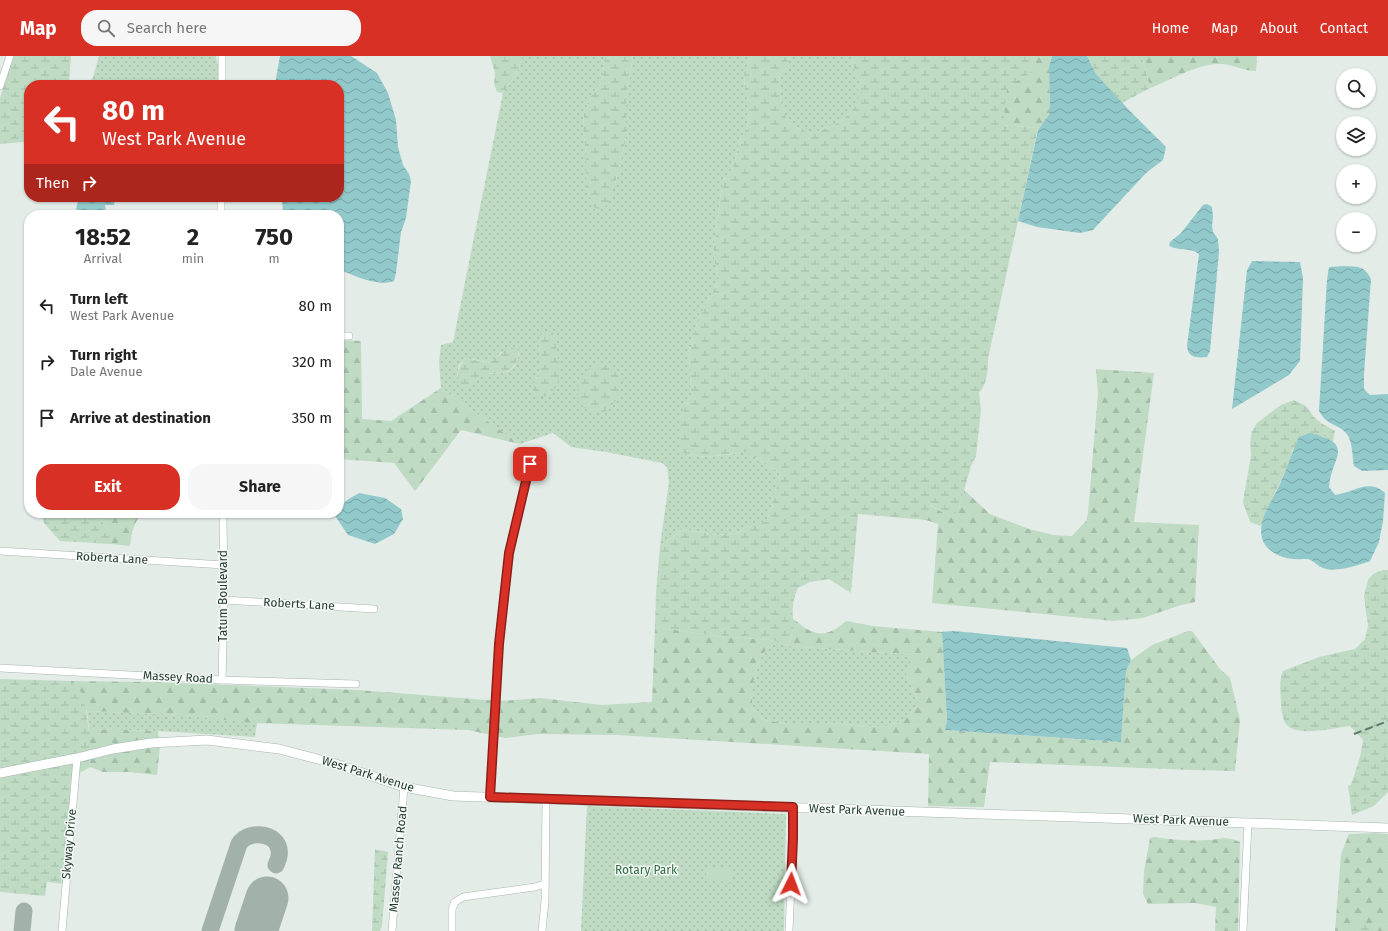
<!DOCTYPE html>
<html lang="en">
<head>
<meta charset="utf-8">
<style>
  :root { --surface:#fff; --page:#f6f6f6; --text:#222; --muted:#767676; --accent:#d93025 }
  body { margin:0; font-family:"Fira Sans",sans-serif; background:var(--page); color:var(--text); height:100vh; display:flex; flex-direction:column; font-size:15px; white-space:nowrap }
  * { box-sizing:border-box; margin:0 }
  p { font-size:13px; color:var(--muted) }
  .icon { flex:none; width:22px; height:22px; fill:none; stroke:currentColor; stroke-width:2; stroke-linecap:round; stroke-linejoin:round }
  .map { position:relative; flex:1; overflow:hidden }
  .side { position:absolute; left:24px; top:154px; width:320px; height:308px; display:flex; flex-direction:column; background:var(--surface); border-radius:16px; box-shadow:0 1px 3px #0004 }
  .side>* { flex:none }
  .top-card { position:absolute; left:24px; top:24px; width:320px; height:122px; border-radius:16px; box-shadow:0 1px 3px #0004; background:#d93025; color:#fff; overflow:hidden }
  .buttons { position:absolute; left:1336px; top:12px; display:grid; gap:8px }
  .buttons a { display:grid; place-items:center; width:40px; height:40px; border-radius:50%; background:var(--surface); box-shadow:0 1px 3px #0004; font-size:20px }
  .pin { position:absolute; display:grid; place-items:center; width:34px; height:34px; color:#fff; margin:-17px; border-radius:8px; box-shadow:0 2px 6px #0006 }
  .me { position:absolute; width:44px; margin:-22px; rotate:3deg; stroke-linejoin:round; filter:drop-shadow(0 0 3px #0008) }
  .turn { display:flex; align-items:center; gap:14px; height:84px; padding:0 12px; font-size:18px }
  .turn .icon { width:52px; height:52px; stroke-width:2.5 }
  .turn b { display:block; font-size:28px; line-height:34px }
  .then { display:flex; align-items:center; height:38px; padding:0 12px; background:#0003; gap:8px; font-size:15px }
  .eta { display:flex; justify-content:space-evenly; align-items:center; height:68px; text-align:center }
  .eta b { font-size:24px; font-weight:700; line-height:28px }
  .action { display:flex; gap:8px; margin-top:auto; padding:8px 12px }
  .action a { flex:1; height:46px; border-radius:16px; background:var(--accent); color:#fff; font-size:16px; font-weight:700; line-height:46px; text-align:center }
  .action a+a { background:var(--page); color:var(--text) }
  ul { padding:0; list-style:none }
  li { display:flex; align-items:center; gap:12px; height:56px; padding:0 12px }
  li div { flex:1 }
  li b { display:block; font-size:15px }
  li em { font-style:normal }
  header { display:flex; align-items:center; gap:24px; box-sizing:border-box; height:56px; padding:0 20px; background:var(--accent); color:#fff }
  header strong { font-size:19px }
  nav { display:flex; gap:22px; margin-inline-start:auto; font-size:14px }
  .search { width:280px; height:36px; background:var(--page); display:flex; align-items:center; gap:10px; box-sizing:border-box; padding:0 14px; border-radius:16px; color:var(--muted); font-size:15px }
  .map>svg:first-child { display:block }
  .green { fill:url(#green-dots); fill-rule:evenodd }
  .forest { fill:url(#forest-firs) }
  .wetland { fill:url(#wetland-marsh) }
  .pitch { fill:#bfdbc4 }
  .water { fill:url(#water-waves) }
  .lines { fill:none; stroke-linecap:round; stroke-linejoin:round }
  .taxiway { stroke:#a2b2ab; stroke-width:17 }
  .runway { stroke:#a2b2ab; stroke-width:43 }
  .street-casing { stroke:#a7b4ae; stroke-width:8 }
  .secondary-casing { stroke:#a4b7ae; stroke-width:10 }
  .street { stroke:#fff; stroke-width:7 }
  .secondary { stroke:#fff; stroke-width:9 }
  .rail { stroke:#60776e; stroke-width:2; stroke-dasharray:8 4; stroke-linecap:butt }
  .route-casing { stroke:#8d1f18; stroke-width:10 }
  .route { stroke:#d93025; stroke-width:7 }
  .labels { text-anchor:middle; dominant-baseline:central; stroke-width:3; stroke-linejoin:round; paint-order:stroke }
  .street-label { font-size:12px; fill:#253c33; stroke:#f4f9f6 }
  .park-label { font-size:12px; fill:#336f44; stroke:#f4f9f6 }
</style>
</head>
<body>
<header>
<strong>Map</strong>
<div class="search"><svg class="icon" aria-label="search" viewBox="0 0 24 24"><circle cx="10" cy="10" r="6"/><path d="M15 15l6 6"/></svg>Search here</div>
<nav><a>Home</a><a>Map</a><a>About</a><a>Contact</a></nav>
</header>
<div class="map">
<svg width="1388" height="875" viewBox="0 0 1388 875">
  <defs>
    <pattern id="green-dots" width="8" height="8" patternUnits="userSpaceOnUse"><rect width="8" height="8" fill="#bfdbc4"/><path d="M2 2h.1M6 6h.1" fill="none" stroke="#a4bda9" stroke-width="1.8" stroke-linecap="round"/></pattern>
    <pattern id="forest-firs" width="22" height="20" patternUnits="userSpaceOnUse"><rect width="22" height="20" fill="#bfdbc4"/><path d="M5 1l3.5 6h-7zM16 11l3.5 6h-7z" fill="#a4bda9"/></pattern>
    <pattern id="wetland-marsh" width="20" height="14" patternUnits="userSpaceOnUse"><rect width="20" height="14" fill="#bfdbc4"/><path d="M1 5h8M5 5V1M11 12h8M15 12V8" fill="none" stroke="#a4bda9"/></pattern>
    <pattern id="water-waves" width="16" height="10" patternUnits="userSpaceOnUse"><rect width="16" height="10" fill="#92c9cb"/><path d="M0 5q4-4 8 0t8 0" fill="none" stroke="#77a4a5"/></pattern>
  </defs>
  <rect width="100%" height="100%" fill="#e4ece8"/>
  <!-- green -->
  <g class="green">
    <path d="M99,0H216C217,11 224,18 223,29H89L93,21Z"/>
    <path d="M522,0H605L602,25L591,40L584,57L583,73L586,98V131L615,128L626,83V44L633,0H751L744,17L745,37L751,53L747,72L740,84L733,112L725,122L721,136L713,198L719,224L698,264L689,297L691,338L679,364V396L705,401L747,396L780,418L767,465L749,470L736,477L717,479L683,473L660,490L669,426L667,411L662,407L606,396L571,391L553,377L520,388L460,346L441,332L439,306L441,289L453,286L503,37L518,15ZM543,276C555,298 569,315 550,338L533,329L541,313V302L539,290ZM518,294L519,299L514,311L508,316L488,318L478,322L457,321L459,309L466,302L487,306L493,304L501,296Z"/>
    <path d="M791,0H852L853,9L859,25L858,47L842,65L812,78L800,73L787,66L782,48L779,19L785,13Z"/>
    <path d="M772,584L788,590L915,599L906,617L919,647L905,664L884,671L828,667H784L764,664L752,652V630L760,603Z"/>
    <path d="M87,655L183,659L257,667L255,681L158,675L89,673Z"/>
    <path d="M587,750L786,758L784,875H581Z"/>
  </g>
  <!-- forest -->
  <g class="forest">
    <path d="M1034,0H1052L1049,11L1050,57L1038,74V72L1002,69L1007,30L1030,18Z"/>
    <path d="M1142,0H1257L1256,15C1243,15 1231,7 1217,8C1195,9 1171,24 1150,32Z"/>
    <path d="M339,284L361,285L362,363L391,365L441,332L460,346L520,388L461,374L415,435L394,407L339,403Z"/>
    <path d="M1096,313L1154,317L1134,466L1199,469L1195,546L1181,549L1143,562L1113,565L932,547L938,468L926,464L929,449L950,460L959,452L964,434L990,458L1029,473L1053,479L1072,480L1086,465L1088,457L1098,337Z"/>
    <path d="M101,457H140L132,476L130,490L110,488V477L100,462Z"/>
    <path d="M796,565C815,581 827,582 846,565L873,570L942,576L947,664L945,674L1121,686L1126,615L1131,604L1152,589L1188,575H1192L1220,613L1230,622L1240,664L1235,715L1193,714L990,706L984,751L928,750L929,698L617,679L537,678L505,682L468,674L252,667L183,659L87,655L70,625L152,626L358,634L500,645L540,642L602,649L652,646L655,571L716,580L772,584L760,603L752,630V652L764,664L784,667H828L884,671L905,664L919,647L906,617L908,608L914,599L788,590Z"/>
    <path d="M89,673L158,675L159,683L89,695Z"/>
    <path d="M160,690L157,719L128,716H103L90,711L89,702L113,696Z"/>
    <path d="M1375,777L1388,778V875H1377L1375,869L1358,871L1356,875H1335L1341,798L1349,778Z"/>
    <path d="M1155,781C1172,784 1191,785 1209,784C1223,783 1225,780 1240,786L1238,875H1215L1216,851L1195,847L1148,848L1143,838L1144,815L1150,782Z"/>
  </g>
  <!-- wetland -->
  <g class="wetland">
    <path d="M13,0H71L69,29H29V89L23,86L0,88V42Z"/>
    <path d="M490,0H522L518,15L503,37L497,36L494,28L495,17Z"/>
    <path d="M605,0H633L626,44V83L615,128L607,149L600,154L594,151L586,131V98L583,73L584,57L591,40L602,25Z"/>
    <path d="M751,0H791L785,13L779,19L782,48L787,66L800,73L812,78L842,65L858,47L859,25L853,9L852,0H1034L1030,18L1007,30L1003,69L1038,72L988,303C988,314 987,328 979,337L981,354L976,400L971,410L959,452L956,457L950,460L930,449L926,464L858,458L851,537L829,523L810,526L798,532C793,543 792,552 793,563L796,565L788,590L772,584L716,580L655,571L656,537L660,490L683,473L717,479L736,477L749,470L767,465L780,418L747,396L705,401L679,396V364L691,338L689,297L698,264L719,224L713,198L721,136L725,122L733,112L740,84L747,72L751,54L745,37L744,17Z"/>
    <path d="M1087,0H1142L1150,32L1122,47L1096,18Z"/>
    <path d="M550,274L554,279L561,318L556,331L550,338L543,341L535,340L533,329L541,313V302L539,290L543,276Z"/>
    <path d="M509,291L518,294C519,299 518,301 516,306C508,322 498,314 486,319C478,322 473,327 468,332L459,330C456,318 458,311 466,302C472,303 483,306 488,306C493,305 504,294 509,291Z"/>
    <path d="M595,309C613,311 613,311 623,327L617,343L607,355C604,355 598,357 595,356C573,353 574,326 587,314C589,312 592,310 595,309Z"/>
    <path d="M1294,344L1306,350L1314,361L1321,367L1335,375L1333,386L1323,380L1293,393L1289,409L1268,451L1261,470L1250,466L1243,446L1251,399L1250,387L1252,375L1257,367L1270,357L1281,349Z"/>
    <path d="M41,457H101L100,462L110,477V488L60,485L44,467Z"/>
    <path d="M1383,514H1388V736L1374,750L1352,759L1348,730L1351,729L1360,701L1363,684L1350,670C1335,672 1302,680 1289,671C1282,666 1281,653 1281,645C1280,635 1279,624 1283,615L1319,601L1355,593L1365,583L1368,570L1364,540L1368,524L1373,518Z"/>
    <path d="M0,623L70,625L81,636L86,653L89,675V695L0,713Z"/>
    <path d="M89,702L90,711L71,722L64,828L47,826L45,840L0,836V721Z"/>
    <path d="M375,793L388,796L382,870L380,875H372Z"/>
    <path d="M1367,867L1375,869L1377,875H1356L1358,871Z"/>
  </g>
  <!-- pitch -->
  <path class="pitch" d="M706,811H731V826L706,825Z"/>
  <!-- water -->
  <g class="water">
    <path d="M280,0H351L377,17L388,37L396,64L398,91L403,109L409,118L411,125L406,162L401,176L396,217L394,225C378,231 354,220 339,213V159H283L282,141H339V29H276V22Z"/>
    <path d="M1052,0H1087L1096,18L1130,55L1166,91L1163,104L1146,117L1093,174L1080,177L1037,171L1018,165L1038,74L1050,57L1049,11Z"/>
    <path d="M82,141H112L115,144L114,149H105L106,157L102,159H81L76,155L77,148Z"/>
    <path d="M1207,148L1212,151L1213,161L1212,170L1213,176L1218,183L1219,196L1210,295L1207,301C1197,302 1188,302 1187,290L1199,198C1190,191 1179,195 1169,190L1170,186L1181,177L1203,149Z"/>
    <path d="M1252,205L1300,206L1303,222L1300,305L1289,319L1232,353L1247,214Z"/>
    <path d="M1344,210C1358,211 1364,209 1371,223L1364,318V333L1370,339L1388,338V414L1362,415L1354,410C1352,400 1353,385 1346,377C1337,367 1327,370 1319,355L1327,224L1329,211Z"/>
    <path d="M1310,377C1357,388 1331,401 1329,431L1335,439C1355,436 1369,422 1385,437L1383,465L1379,486L1370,505C1359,509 1335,517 1323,512C1317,510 1314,504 1307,503C1300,503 1291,504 1283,501C1267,495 1258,485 1262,467C1265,453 1274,441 1280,428C1287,413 1292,396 1299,381Z"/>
    <path d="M359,437L385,442L401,453L403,463L394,478L375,488L348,479L335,460L337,457H339C340,446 351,442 359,437Z"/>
    <path d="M954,575L1127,592L1131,604L1126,615L1121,686L945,674L947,664L942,576H940Z"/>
  </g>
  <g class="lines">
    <!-- taxiway -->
    <g class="taxiway">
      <path d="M22,875L24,855"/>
      <path d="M210,875L239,788C249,772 283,777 279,800C279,803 277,806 276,809"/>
    </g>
    <!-- runway -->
    <path class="runway" d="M256,875L267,842"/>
    <!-- street casing -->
    <g class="street-casing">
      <g id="street">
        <path d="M222,29V0"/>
        <path d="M0,30L10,0"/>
        <path d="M221,159V141"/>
        <path d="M339,280H349"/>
        <path d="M0,495L224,509"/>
        <path d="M224,544L374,553"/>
        <path d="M0,612L222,624L356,628"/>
        <path d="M222,624L224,544L223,457"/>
        <path d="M490,741L499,588L509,497L530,408"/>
        <path d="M62,875L77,702"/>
        <path d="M392,875L404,731"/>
        <path d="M452,875V853L455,846L463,841L535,831L544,828"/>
        <path d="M542,875L545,845L546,744"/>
        <path d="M789,875L793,782V751"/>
        <path d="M1243,875L1248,767"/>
      </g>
    </g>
    <!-- secondary casing -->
    <g class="secondary-casing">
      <path id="secondary" d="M0,717L77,702L113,693L151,687L207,684L279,693L333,707L404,731L453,740L1248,767L1388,772"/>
    </g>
    <!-- street -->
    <use href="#street" class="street"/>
    <!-- secondary -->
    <use href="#secondary" class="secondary"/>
    <!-- rail -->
    <path class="rail" d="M1354,678L1388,665"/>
  </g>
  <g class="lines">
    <!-- route casing -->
    <g class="route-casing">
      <path id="route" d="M530,408L509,497L499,588L490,741L793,751V782L791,828"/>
    </g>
    <!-- route -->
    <use href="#route" class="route"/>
  </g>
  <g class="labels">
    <!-- street labels -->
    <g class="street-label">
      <text transform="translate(112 502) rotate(3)">Roberta Lane</text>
      <text transform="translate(223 540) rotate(-90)">Tatum Boulevard</text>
      <text transform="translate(299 548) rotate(3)">Roberts Lane</text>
      <text transform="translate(178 621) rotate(3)">Massey Road</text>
      <text transform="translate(368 718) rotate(17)">West Park Avenue</text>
      <text transform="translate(857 754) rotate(2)">West Park Avenue</text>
      <text transform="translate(1181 764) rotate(2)">West Park Avenue</text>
      <text transform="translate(69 788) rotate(-85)">Skyway Drive</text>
      <text transform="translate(398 803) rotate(-85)">Massey Ranch Road</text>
    </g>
    <!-- park labels -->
    <g class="park-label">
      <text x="646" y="814">Rotary Park</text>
    </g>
  </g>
</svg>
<div class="buttons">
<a><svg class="icon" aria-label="search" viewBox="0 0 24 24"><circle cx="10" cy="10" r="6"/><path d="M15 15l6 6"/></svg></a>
<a><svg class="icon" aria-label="layers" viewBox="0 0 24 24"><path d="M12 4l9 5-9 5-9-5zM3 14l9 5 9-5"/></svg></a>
<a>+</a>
<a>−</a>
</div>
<div class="pin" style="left:530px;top:408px;background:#d93025"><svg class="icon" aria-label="arrive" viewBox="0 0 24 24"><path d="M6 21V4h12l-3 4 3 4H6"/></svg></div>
<svg class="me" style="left:791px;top:828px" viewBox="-20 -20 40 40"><path d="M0-17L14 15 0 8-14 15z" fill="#d93025" stroke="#fff" stroke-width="4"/></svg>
<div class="top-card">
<div class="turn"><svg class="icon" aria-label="left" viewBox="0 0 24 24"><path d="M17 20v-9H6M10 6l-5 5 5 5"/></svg><div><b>80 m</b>West Park Avenue</div></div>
<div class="then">Then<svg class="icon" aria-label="right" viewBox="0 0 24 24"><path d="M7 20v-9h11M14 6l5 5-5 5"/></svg></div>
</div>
<section class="side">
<div class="eta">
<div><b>18:52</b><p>Arrival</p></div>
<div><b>2</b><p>min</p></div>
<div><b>750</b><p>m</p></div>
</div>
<ul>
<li><svg class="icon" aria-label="left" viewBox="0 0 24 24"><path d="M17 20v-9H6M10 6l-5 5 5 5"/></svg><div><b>Turn left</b><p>West Park Avenue</p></div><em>80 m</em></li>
<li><svg class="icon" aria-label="right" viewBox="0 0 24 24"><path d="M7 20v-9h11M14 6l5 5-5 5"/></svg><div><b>Turn right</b><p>Dale Avenue</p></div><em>320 m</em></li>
<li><svg class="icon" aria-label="arrive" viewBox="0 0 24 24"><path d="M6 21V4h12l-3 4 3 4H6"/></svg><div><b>Arrive at destination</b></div><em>350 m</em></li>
</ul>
<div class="action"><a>Exit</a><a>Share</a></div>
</section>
</div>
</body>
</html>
